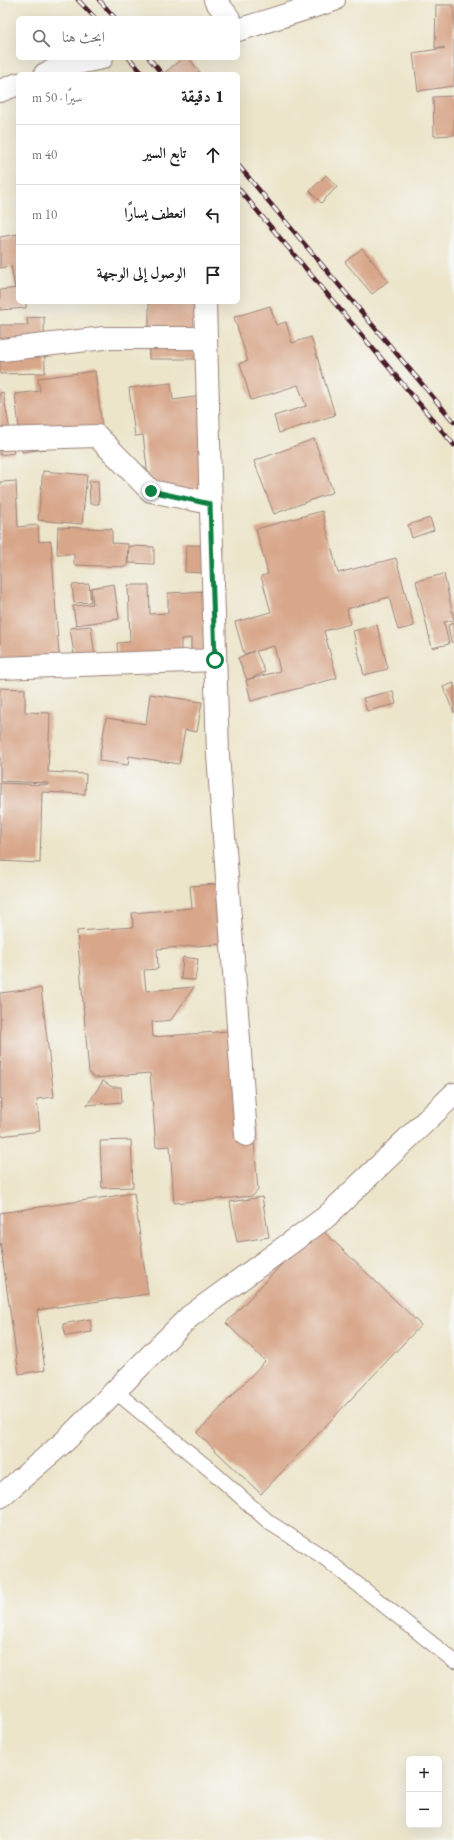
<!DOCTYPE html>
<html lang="ar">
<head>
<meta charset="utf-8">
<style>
  :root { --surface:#fff; --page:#f6f6f6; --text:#222; --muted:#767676; --line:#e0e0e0 }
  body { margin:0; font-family:"EB Garamond",Amiri,serif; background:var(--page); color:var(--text); direction:rtl }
  .controls { position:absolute; right:12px; bottom:12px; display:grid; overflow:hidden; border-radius:6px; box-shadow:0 4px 16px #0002 }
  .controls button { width:36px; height:36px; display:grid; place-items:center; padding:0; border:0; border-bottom:1px solid var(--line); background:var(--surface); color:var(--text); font:20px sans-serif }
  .stop { position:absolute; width:12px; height:12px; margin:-9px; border:3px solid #0b8043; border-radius:50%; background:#fff }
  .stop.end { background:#0b8043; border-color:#fff; box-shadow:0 1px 4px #0008 }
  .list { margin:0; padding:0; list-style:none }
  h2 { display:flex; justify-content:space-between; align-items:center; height:52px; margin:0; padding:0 16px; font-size:17px }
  h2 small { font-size:13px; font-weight:400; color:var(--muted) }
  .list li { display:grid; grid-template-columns:26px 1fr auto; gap:12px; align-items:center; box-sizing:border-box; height:60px; padding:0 16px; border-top:1px solid var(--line) }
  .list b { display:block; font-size:15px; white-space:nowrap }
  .list em { font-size:13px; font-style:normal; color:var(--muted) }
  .icon { flex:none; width:22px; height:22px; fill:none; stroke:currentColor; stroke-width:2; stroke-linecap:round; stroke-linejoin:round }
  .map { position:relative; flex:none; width:454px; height:1840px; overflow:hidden; direction:ltr }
  .search { position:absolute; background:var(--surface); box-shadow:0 4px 16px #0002; left:16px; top:16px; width:224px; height:44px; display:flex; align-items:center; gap:10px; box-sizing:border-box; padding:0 14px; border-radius:6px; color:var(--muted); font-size:15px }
  .panel { position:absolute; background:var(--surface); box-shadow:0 4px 16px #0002; left:16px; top:72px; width:224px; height:232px; border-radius:6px; direction:rtl }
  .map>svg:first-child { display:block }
  .building { fill:#d8a689 }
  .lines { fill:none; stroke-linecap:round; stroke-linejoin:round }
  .service-casing { stroke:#9b827a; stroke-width:16 }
  .minor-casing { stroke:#9b827a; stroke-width:24 }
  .secondary-casing { stroke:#9b827a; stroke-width:24 }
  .service { stroke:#fff; stroke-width:14 }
  .minor { stroke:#fff; stroke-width:22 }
  .secondary { stroke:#fff; stroke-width:22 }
  .rail-casing { stroke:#4a1f2b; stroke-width:4.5 }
  .rail { stroke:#f6f6f2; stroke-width:3; stroke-dasharray:9; stroke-linecap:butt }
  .route { stroke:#0b8043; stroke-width:5 }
</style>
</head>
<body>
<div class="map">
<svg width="454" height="1840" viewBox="0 0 454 1840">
  <rect width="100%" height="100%" fill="#f6f6f2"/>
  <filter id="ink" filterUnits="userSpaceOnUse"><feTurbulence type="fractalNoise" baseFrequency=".025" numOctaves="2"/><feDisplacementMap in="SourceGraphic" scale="8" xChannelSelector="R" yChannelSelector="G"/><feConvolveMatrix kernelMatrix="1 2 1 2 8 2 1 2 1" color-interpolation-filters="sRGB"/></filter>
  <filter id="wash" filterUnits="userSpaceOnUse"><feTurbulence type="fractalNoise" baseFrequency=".012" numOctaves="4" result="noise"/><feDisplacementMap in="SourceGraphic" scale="16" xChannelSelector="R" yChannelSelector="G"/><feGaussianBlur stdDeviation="0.9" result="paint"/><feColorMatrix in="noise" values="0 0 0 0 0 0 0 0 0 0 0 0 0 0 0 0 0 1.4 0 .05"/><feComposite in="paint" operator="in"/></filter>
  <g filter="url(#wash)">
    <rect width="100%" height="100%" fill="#ece5ca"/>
    <g id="blocks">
      <g class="building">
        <path d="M436,5h18v81l-36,5 -5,-38 32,-5h-10z"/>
        <path d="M183,58h6l12,16h-38z"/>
        <path d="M454,96v39l-20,1 -1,-39z"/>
        <path d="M326,175l11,12 -16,16 -11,-12z"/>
        <path d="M18,234v54h-3l-4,-22 -11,2v-31z"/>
        <path d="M362,248l26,33 -16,13 -27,-32z"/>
        <path d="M18,288v14h8v6l-26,2v-20z"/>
        <rect x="149" y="302" width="66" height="57"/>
        <path d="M270,306l6,19 10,-3 6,21 19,-6 24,78 -56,18 -5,-17 32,-10 -8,-21 -47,15 -11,-37 8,-2 -14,-44z"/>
        <path d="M44,317l1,56 -45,1v-49h28l-1,-7z"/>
        <path d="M95,371l7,55 -22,3 -35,11 1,9 -24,3 -7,-58 25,-3 -2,-13z"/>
        <path d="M171,383l2,17 29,-4 2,98 -53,6 -8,-65 -8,1 -6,-48z"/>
        <path d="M3,392l11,61 -14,2v-62z"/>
        <path d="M314,439l19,53 -59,22 -20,-53z"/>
        <path d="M43,471l44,4 -5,49 -44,-4z"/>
        <path d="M16,481l2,46 20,-2 1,17 12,-1 9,128 -60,3v-190z"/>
        <path d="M89,481h9l1,23h-9z"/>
        <path d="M322,511l16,62 58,-15 18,68 -16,4 -9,-33 -42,12 3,15 -26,7 13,47 -86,23 -5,-21 34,-9 -6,-25 -18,5 9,21 -18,8 -9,-22 16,-7 -10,3 -9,-32 36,-10 -10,-36 7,-2 -12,-45z"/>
        <path d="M430,518l4,12 -22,8 -4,-13z"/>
        <path d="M58,527l54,2v14l16,1 -1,23 -53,-2v-11h-17z"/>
        <path d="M186,545l38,1 -1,28 -38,-2z"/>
        <path d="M129,546l25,1v17l-26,-1z"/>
        <path d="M444,574l10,46 -10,2 5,22 -17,4 -16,-67z"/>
        <path d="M89,584l2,18 -17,1 -2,-18z"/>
        <path d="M114,584l5,35 -43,6 -3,-19 20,-2 -2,-16z"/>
        <path d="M128,585h21l1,29 18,-1v-20l42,-2 2,68 -21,1v-22l-10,1v21l-63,2 -1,-19 13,-1z"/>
        <path d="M454,623v19h-3l-3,-17z"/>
        <path d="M377,625l11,44 -24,6 -11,-44z"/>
        <path d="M91,626l5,39 -20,3 -6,-40z"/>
        <path d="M454,683v30l-11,-26z"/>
        <path d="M0,688l25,1v23l25,1 -2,59 38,2 -1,20 -43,-2 -2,71 -40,-2v-78l48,2v-2l-48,-2z"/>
        <path d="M393,691l3,13 -29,7 -4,-13z"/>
        <path d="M150,694l52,8 -5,30 -12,-2 -6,34 -50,-8 -1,9 -29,-4 7,-43 40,6z"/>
        <path d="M216,884l5,60 -64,5 1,20 -14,1 2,21 48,-4 -23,33 -19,2 1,15 75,-6 18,14 12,145 -5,6 -79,7 -4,-57 -14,1 -6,-74 -55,5 -6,-5 -12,-142 56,-4 -1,-14 60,-5 -2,-22z"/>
        <path d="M183,957l15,2 -3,21 -14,-1z"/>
        <path d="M41,988l13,109 -17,2 3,32 -39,5 -1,-143z"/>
        <path d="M103,1081l9,6h9l1,15 -35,3z"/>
        <path d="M131,1140l2,47 -31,1 -2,-47z"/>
        <path d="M134,1193l14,101 -111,16 8,60 -26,4 -19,-133v-28z"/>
        <path d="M262,1197l7,40 -32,5 -7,-40z"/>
        <path d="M318,1226l103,99 -160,169 -64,-61 68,-72 -39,-38z"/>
        <path d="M90,1319l2,13 -26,4 -3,-12z"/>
      </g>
    </g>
  </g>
  <g filter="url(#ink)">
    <use href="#blocks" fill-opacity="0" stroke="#9b827a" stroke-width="1"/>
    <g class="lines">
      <defs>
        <path id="service" d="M115,1391l99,82 56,50 52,33 132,105"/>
        <g id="minor">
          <path d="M215,0l14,18"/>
          <path d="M205,302l13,453 28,380"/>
          <path d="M2,350l102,-12h102"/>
          <path d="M0,439l97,-3 54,55 59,12"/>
          <path d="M0,668l215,-8"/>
          <path d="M0,1497l65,-56 124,-124 137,-100 128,-123"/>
        </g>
        <g id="secondary">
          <path d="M238,30l96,-30"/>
          <path d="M45,74l23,-9 34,-7"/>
          <path d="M0,91l18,-7"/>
        </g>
      </defs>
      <use href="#service" class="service-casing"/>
      <use href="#minor" class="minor-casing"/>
      <use href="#secondary" class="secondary-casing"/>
      <use href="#service" class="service"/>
      <use href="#minor" class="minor"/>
      <use href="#secondary" class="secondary"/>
      <defs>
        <g id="rail">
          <path d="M78,0l17,18"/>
          <path d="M99,0l16,18"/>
          <path d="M129,58l14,16"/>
          <path d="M149,58l13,16"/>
          <path d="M238,165l216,257"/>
          <path d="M238,188l216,257"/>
        </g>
      </defs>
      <use href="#rail" class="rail-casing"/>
      <use href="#rail" class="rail"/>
    </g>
  </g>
  <g class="lines" filter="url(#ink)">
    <path class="route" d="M151,491l59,13 5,156"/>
  </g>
</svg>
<div class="controls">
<button>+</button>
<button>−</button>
</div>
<div class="stop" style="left:215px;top:660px"></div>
<div class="stop end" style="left:151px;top:491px"></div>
<div class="search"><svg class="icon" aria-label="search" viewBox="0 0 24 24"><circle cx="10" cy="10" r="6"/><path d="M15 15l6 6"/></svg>ابحث هنا</div>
<section class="panel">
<h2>1 دقيقة<small>سيرًا · 50 m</small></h2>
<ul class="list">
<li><svg class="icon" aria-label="ahead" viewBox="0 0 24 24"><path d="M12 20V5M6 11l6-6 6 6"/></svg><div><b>تابع السير</b></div><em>40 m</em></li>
<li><svg class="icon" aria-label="left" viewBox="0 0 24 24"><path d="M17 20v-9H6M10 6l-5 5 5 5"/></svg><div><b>انعطف يسارًا</b></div><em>10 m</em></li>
<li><svg class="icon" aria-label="arrive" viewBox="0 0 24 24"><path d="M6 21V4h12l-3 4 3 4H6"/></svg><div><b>الوصول إلى الوجهة</b></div></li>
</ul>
</section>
</div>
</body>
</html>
